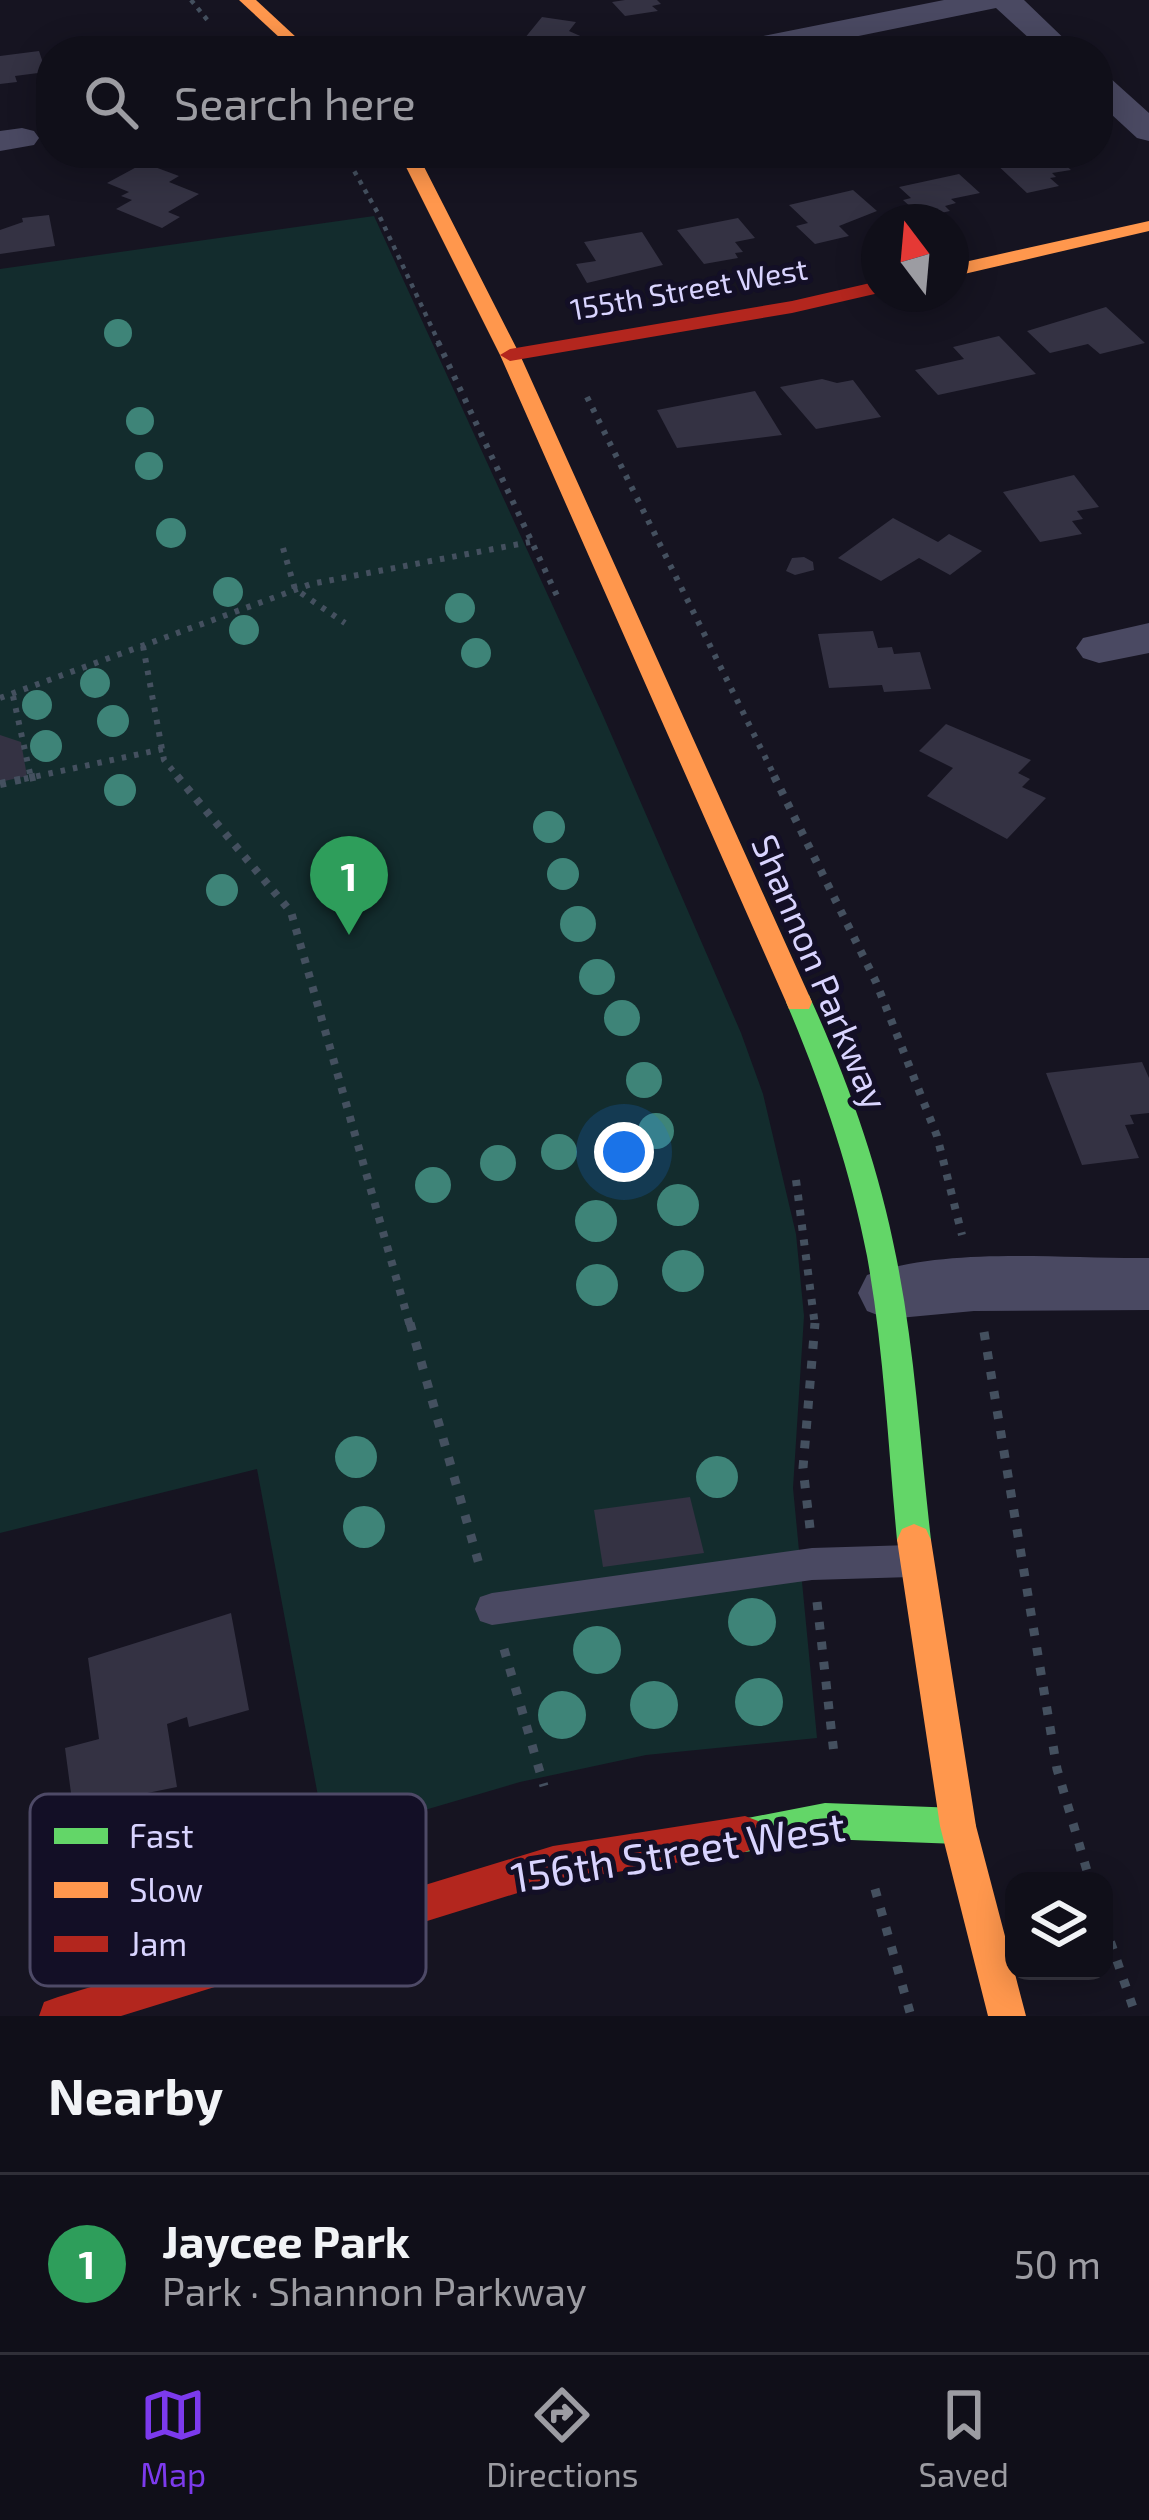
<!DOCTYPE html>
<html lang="en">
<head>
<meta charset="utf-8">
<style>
  :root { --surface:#100f19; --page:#1e1d26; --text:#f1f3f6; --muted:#9c9ca2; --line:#302f38; --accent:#7c3aed }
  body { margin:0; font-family:"Exo 2",sans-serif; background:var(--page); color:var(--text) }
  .controls { position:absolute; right:36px; bottom:36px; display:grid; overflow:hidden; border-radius:24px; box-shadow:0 6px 30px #0003 }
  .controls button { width:108px; height:108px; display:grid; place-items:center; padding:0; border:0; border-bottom:3px solid var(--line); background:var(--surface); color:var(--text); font:60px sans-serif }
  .compass { position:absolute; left:861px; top:204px; width:108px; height:108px; border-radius:50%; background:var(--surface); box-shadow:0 6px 30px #0003; rotate:344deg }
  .you { position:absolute; left:624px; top:1152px; width:42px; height:42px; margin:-30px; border:9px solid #fff; border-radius:50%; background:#1a73e8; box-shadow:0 0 0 18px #1a73e833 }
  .badge { display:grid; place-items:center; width:78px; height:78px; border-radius:50%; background:var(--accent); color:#fff; font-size:39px; font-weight:700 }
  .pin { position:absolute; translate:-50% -99px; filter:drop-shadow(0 3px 6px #0008) }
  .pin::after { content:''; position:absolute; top:63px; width:42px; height:36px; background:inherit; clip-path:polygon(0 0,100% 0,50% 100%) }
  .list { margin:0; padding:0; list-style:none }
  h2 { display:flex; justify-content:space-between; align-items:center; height:156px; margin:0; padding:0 48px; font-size:51px }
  h2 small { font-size:39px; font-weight:400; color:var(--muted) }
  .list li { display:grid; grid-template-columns:78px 1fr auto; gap:36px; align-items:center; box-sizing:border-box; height:180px; padding:0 48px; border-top:3px solid var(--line) }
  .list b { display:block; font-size:45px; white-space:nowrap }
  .list p { margin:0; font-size:39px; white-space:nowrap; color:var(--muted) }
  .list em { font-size:39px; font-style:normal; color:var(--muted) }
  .icon { flex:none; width:66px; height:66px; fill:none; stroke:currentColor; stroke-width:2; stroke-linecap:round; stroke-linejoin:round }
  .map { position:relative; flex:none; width:1149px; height:2016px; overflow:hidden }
  .search { position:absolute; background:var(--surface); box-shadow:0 6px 30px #0003; left:36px; right:36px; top:36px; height:132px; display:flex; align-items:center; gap:30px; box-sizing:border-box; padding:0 42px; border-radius:48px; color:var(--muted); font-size:45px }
  .sheet { height:336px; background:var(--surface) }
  nav { display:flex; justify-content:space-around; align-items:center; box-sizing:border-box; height:168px; border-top:3px solid var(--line); background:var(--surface); font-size:33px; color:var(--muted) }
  nav a { display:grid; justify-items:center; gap:6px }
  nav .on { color:var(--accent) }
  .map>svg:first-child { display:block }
  .green { fill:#132c2d }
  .building { fill:#343243 }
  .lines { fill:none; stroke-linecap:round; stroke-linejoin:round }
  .path-far3 { stroke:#44505f; stroke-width:4.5; stroke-dasharray:4.5 6; stroke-linecap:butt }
  .path-far2 { stroke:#44505f; stroke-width:6; stroke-dasharray:4.5 8; stroke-linecap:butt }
  .path-far1 { stroke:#44505f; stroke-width:8; stroke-dasharray:6 9; stroke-linecap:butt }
  .path { stroke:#44505f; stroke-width:9; stroke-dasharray:8 12; stroke-linecap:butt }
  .lane { fill:#4a4962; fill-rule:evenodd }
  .street { fill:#4a4962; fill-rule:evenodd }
  .fast { fill:#63d668; fill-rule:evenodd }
  .slow { fill:#ff974d; fill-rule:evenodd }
  .jam { fill:#b3261e; fill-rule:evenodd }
  .tree { fill:#3e8478 }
  .labels { text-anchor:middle; stroke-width:10; stroke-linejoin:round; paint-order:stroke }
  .far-street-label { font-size:30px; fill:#d9d4ff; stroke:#130f26 }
  .street-label { font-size:36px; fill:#d9d4ff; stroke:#130f26 }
  .near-street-label { font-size:42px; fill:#d9d4ff; stroke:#130f26 }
  .key { fill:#130f26; stroke:#4e4a67; stroke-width:3 }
  .key-label { font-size:33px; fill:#d9d4ff }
</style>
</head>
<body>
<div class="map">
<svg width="1149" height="2016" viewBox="0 0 1149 2016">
  <rect width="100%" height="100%" fill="#161421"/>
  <path class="green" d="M374,216l227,495 140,322 22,61 33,140 8,82 -11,172 24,250 -171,17 -126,27 -194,57 -69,-370 -257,64v-1264z"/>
  <g class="building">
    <path d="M625,0h32l4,4 -9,2 6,5 -33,5 -13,-14z"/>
    <path d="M542,17l34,5 -7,9 18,8 -9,12 -58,-7z"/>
    <path d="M39,51l7,21 -31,4 2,6 -17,2v-28z"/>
    <path d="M1036,153h16l19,17 -19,3 4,4 -6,1 9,8 -32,7 -34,-32z"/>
    <path d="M144,163l35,13 -10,6 30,12 -31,18 12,5 -18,11 -46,-19 16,-9 -11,-4 8,-4 -22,-9z"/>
    <path d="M959,174l21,19 -29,6 5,4 -11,3 5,5 -28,6 -19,-17 8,-2 -12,-11z"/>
    <path d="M853,190l24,21 -38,15 10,10 -34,8 -19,-18 12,-3 -19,-18z"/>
    <path d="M49,215l6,31 -55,8v-24l23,-8 -1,-4z"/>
    <path d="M738,218l17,20 -20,4 8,10 -8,1 3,5 -34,6 -27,-34z"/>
    <path d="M642,232l21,33 -76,18 -11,-19 20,-3 -12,-19z"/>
    <path d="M1106,307l39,36 -45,11 -12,-10 -38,9 -23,-22z"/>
    <path d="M999,336l37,38 -98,21 -23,-25 49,-11 -11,-12z"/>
    <path d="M822,379l15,4 16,-3 28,37 -65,12 -36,-42z"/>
    <path d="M755,391l27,44 -105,13 -20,-38z"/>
    <path d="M1074,475l25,32 -22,4 6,8 -11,2 10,13 -42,8 -37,-50z"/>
    <path d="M893,518l45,24 11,-8 33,17 -32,24 -31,-17 -38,23 -43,-23z"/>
    <path d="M804,557l9,5 1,8 -19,5 -9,-4 6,-13z"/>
    <path d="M873,631l5,17 14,-1 2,7 26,-2 11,37 -47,3 -2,-7 -53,3 -11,-54z"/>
    <path d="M946,724l85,36 -13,13 12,6 -8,8 24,11 -39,41 -80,-43 26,-28 -34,-17z"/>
    <path d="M0,735l21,7 6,34 -27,6z"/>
    <path d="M1142,1062l7,16v35l-19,2 4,9 -9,1 14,33 -57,7 -36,-92z"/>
    <path d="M690,1497l14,56 -101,14 -9,-57z"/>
    <path d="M231,1613l18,97 -60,17 -2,-10 -20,7 10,63 -104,21 -8,-60 34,-9 -11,-81z"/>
  </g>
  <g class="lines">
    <g class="path-far3">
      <path d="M191,0l18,22"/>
      <path d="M344,153l35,62 61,130"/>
    </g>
    <g class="path-far2">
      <path d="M438,342l121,258"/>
      <path d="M587,397l189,382"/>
      <path d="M283,548l12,41 50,34"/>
      <path d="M143,646l21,114 16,19"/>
      <path d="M13,696l18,82"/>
      <path d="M0,698l311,-114 219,-42"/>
      <path d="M24,779l139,-30"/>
    </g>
    <g class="path-far1">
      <path d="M177,776l114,136 119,414"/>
      <path d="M774,776l102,206 61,154 25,99"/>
      <path d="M0,784l38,-8"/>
      <path d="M796,1180l19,146"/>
    </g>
    <g class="path">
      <path d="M410,1323l71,248"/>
      <path d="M984,1332l73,437 33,112"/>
      <path d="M810,1528l-7,-60 12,-145"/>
      <path d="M817,1602l17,152"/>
      <path d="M504,1649l40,137"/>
      <path d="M875,1889l36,127"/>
      <path d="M1104,1923l32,93"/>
    </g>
    <path class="lane" d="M911,1545l12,5 5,11 -5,11 -12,5 -99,3 -320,45 -12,-4 -5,-12 5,-12 12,-4 320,-45z"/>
    <g class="street">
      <path d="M944,0h80l53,51h-34l-47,-43 -211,43h-63l16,-10z"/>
      <path d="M1098,74l11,3 40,36v28l-12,-3 -39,-36z"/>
      <path d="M22,128l12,3 5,7 -5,7 -34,6v-20z"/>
      <path d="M1149,623v30l-50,10 -16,-5 -7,-10 7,-10z"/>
      <path d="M1149,1258v52l-175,1 -86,8 -21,-8 -9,-18 9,-18c80,-29 196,-16 282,-17z"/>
    </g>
    <g class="fast">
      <path d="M799,992l10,3 3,7c37,82 67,166 84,254 19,93 24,189 35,284l-5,11 -12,5 -12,-5 -5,-11c-9,-95 -13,-190 -30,-284 -17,-88 -46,-172 -81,-254l3,-7z"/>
      <path d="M825,1803l133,5 13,5 5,13 -5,13 -13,5 -133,-5 -80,13 -13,-5 -5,-13 5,-13z"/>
    </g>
    <g class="slow">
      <path d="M239,0h17l55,51h-17z"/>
      <path d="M399,153h18l103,202 292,647 -3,7h-20l-3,-7 -286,-647z"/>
      <path d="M1149,221v10l-198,46v-12z"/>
      <path d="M914,1524l12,5 5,11 45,286 50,190h-38l-48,-190 -43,-286 5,-11z"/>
    </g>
    <g class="jam">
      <path d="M879,281v12l-87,20 -282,48 -10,-6 10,-6 282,-48z"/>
      <path d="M745,1816l13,5 5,13 -5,13 -13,5 -192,30 -432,134h-82l5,-14 14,-5 495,-151z"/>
    </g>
  </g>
  <g class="tree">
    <circle cx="118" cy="333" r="14"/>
    <circle cx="140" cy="421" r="14"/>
    <circle cx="149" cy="466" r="14"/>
    <circle cx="171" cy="533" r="15"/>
    <circle cx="228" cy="592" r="15"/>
    <circle cx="460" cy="608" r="15"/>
    <circle cx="244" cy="630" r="15"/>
    <circle cx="476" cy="653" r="15"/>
    <circle cx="95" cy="683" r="15"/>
    <circle cx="37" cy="705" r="15"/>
    <circle cx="113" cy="721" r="16"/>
    <circle cx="46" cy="746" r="16"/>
    <circle cx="120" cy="790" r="16"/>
    <circle cx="549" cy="827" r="16"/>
    <circle cx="563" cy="874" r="16"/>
    <circle cx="222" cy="890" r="16"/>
    <circle cx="578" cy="924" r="18"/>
    <circle cx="597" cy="977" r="18"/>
    <circle cx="622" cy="1018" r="18"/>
    <circle cx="644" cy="1080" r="18"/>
    <circle cx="656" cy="1131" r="18"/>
    <circle cx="559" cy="1152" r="18"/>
    <circle cx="498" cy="1163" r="18"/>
    <circle cx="433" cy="1185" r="18"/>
    <circle cx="678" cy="1205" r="21"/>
    <circle cx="596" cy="1221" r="21"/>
    <circle cx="683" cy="1271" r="21"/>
    <circle cx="597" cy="1285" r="21"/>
    <circle cx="356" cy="1457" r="21"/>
    <circle cx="717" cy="1477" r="21"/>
    <circle cx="364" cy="1527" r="21"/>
    <circle cx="752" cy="1622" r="24"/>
    <circle cx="597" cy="1650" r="24"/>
    <circle cx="759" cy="1702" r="24"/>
    <circle cx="654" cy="1705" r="24"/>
    <circle cx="562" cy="1715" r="24"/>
  </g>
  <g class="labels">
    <g class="far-street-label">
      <text transform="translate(689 290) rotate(-10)" y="10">155th Street West</text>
    </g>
    <g class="street-label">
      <text transform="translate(820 972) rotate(67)" y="13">Shannon Parkway</text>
    </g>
    <g class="near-street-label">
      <text transform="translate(678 1852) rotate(-9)" y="15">156th Street West</text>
    </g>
  </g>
  <rect x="30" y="1794" width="396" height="192" rx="18" class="key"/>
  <rect x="54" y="1828" width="54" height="16" fill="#63d668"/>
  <rect x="54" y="1882" width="54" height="16" fill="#ff974d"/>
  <rect x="54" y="1936" width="54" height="16" fill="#b3261e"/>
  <g class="key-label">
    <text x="129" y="1848">Fast</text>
    <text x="129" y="1902">Slow</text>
    <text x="129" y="1956">Jam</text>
  </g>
</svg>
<div class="controls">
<button><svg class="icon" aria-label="layers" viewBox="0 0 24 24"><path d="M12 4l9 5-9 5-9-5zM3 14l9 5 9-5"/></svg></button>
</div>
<svg class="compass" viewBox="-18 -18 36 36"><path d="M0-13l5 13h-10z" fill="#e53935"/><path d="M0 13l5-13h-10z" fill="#9c9ca2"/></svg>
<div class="you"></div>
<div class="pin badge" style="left:349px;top:935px;background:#2e9e5b">1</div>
<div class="search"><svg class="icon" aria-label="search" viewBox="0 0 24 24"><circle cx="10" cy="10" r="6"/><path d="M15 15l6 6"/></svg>Search here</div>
</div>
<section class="sheet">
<h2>Nearby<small></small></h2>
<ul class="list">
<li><span class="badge" style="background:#2e9e5b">1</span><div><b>Jaycee Park</b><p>Park · Shannon Parkway</p></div><em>50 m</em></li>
</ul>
</section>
<nav>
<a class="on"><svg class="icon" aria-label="map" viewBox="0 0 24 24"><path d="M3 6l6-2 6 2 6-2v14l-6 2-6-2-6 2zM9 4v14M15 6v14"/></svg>Map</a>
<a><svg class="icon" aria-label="directions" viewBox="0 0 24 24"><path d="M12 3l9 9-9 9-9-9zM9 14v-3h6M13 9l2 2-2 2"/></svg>Directions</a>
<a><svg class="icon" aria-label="saved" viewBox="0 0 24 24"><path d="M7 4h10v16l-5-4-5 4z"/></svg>Saved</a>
</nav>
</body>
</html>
